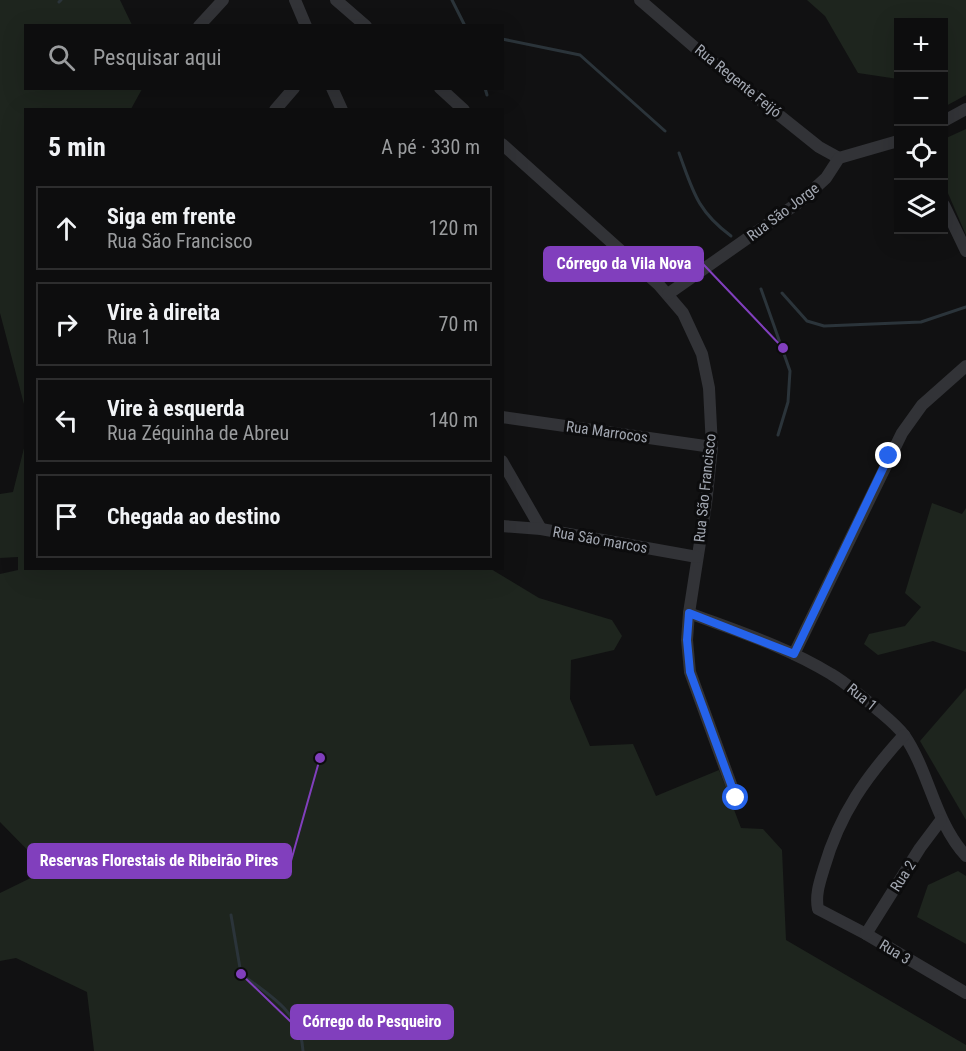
<!DOCTYPE html>
<html lang="pt">
<head>
<meta charset="utf-8">
<style>
  :root { --surface:#0d0d0e; --page:#1b1b1c; --text:#f1f3f6; --muted:#9a9c9e; --line:#2d2d2e }
  body { margin:0; font-family:"Roboto Condensed",sans-serif; background:var(--page); color:var(--text) }
  .controls { position:absolute; right:18px; top:18px; display:grid; overflow:hidden; border-radius:0px; box-shadow:0 6px 24px #0002 }
  .controls button { width:54px; height:54px; display:grid; place-items:center; padding:0; border:0; border-bottom:2px solid var(--line); background:var(--surface); color:var(--text); font:30px sans-serif }
  .stop { position:absolute; width:18px; height:18px; margin:-14px; border:4px solid #2563eb; border-radius:50%; background:#fff }
  .stop.end { background:#2563eb; border-color:#fff; box-shadow:0 2px 6px #0008 }
  .list { margin:0; padding:0; list-style:none }
  h2 { display:flex; justify-content:space-between; align-items:center; height:78px; margin:0; padding:0 24px; font-size:26px }
  h2 small { font-size:20px; font-weight:400; color:var(--muted) }
  .list li { display:grid; grid-template-columns:39px 1fr auto; gap:18px; align-items:center; box-sizing:border-box; height:84px; margin:0 12px 12px; padding:0 12px; border:2px solid var(--line); border-radius:0px }
  .list b { display:block; font-size:22px; white-space:nowrap }
  .list p { margin:0; font-size:20px; white-space:nowrap; color:var(--muted) }
  .list em { font-size:20px; font-style:normal; color:var(--muted) }
  .icon { flex:none; width:33px; height:33px; fill:none; stroke:currentColor; stroke-width:2; stroke-linecap:round; stroke-linejoin:round }
  .map { position:relative; flex:none; width:966px; height:1051px; overflow:hidden }
  .search { position:absolute; background:var(--surface); box-shadow:0 6px 24px #0002; left:24px; top:24px; width:480px; height:66px; display:flex; align-items:center; gap:15px; box-sizing:border-box; padding:0 21px; border-radius:0px; color:var(--muted); font-size:22px }
  .panel { position:absolute; background:var(--surface); box-shadow:0 6px 24px #0002; left:24px; top:108px; width:480px; height:462px; border-radius:0px }
  .map>svg:first-child { display:block }
  .green { fill:#1e251e }
  .lines { fill:none; stroke-linecap:round; stroke-linejoin:round }
  .stream { stroke:#2b343a; stroke-width:3 }
  .minor { stroke:#323337; stroke-width:12 }
  .route { stroke:#2563eb; stroke-width:8 }
  .labels { text-anchor:middle; stroke-width:6; stroke-linejoin:round; paint-order:stroke }
  .street-label { font-size:15px; fill:#a3a8b2; stroke:#0c0c0d }
  .leader { fill:none; stroke:#813fbd; stroke-width:2 }
  .callout-dot { fill:#813fbd; stroke:#0c0c0d; stroke-width:2 }
  .callout { fill:#813fbd; stroke:#813fbd; stroke-width:2 }
  .callout-label { font-size:16px; text-anchor:middle; font-weight:bold; fill:#fff }
</style>
</head>
<body>
<div class="map">
<svg width="966" height="1051" viewBox="0 0 966 1051">
  <rect width="100%" height="100%" fill="#111112"/>
  <g class="green">
    <path d="M0,0h120l12,25 -106,1v62l116,1 -11,20 -105,1 -1,298 -25,-95z"/>
    <path d="M807,0h159v95l-22,12v-85h-46v57l-40,-6 -33,-57z"/>
    <path d="M966,129v106l-22,-51v-45z"/>
    <path d="M25,444l1,124 465,1 48,29 73,22 10,16 -8,14 -43,10 -1,39 20,47 43,-2 23,52 63,-26 22,58 22,1 19,21 4,90 180,105v6h-872l-7,-59 -71,-34 -16,3v-68l47,-23 -47,-48v-248l18,-4v-13l-18,1v-64l13,-2z"/>
    <path d="M932,503l30,11 4,-6v144l-33,-11 -55,14 -14,-11 5,-10 36,-8 16,-19 -16,-14z"/>
    <path d="M966,688v132l-46,-79z"/>
    <path d="M958,871l8,5v68l-49,-27 11,-32z"/>
  </g>
  <g class="lines">
    <g class="stream">
      <path d="M452,0l13,26"/>
      <path d="M59,2l2,-2"/>
      <path d="M502,39l78,16 85,76"/>
      <path d="M485,88l2,7"/>
      <path d="M679,153c14,38 18,58 52,83"/>
      <path d="M761,289l29,82 -2,31 -10,33"/>
      <path d="M782,293l25,28 17,5 97,-4 45,-15"/>
      <path d="M231,915l10,59c28,21 60,38 62,77"/>
    </g>
    <g class="minor">
      <path d="M295,0l11,26"/>
      <path d="M336,0l30,26"/>
      <path d="M640,0l59,51 120,96 20,11"/>
      <path d="M199,26l24,-26"/>
      <path d="M332,88l10,22"/>
      <path d="M440,88l24,22"/>
      <path d="M275,110l19,-22"/>
      <path d="M944,121l22,-12"/>
      <path d="M502,144l157,141 24,28 19,41 7,34 3,59 -6,57 -17,109 -2,27 3,32 46,126"/>
      <path d="M944,205l22,46"/>
      <path d="M668,294l134,-94 24,-22 13,-20 59,-17"/>
      <path d="M502,417l210,30"/>
      <path d="M502,461l39,68"/>
      <path d="M502,526l39,3 156,28"/>
      <path d="M689,613c48,18 98,34 142,61 14,8 27,20 40,30 11,10 24,19 33,31 26,38 30,86 62,121"/>
      <path d="M794,654l108,-221 20,-28 44,-39"/>
      <path d="M904,735c-38,42 -64,78 -80,133 -4,13 -9,27 -6,41l48,25 100,59"/>
      <path d="M866,934l54,-86 21,-28"/>
    </g>
  </g>
  <g class="lines">
    <path class="route" d="M736,798l-46,-126 -3,-32 2,-27 105,41 95,-198"/>
  </g>
  <g class="labels">
    <g class="street-label">
      <text transform="translate(738 81) rotate(39)" y="5">Rua Regente Feijó</text>
      <text transform="translate(783 212) rotate(-37)" y="5">Rua São Jorge</text>
      <text transform="translate(607 432) rotate(8)" y="5">Rua Marrocos</text>
      <text transform="translate(705 488) rotate(-84)" y="5">Rua São Francisco</text>
      <text transform="translate(600 540) rotate(10)" y="5">Rua São marcos</text>
      <text transform="translate(862 697) rotate(39)" y="5">Rua 1</text>
      <text transform="translate(903 876) rotate(-57)" y="5">Rua 2</text>
      <text transform="translate(895 952) rotate(31)" y="5">Rua 3</text>
    </g>
  </g>
  <path class="leader" d="M783 348L703 264M320 758L291 861M241 974L291 1022"/>
  <g class="callout-dot">
    <circle cx="783" cy="348" r="6"/>
    <circle cx="320" cy="758" r="6"/>
    <circle cx="241" cy="974" r="6"/>
  </g>
  <g class="callout">
    <rect x="544" y="247" width="159" height="34" rx="6"/>
    <rect x="28" y="844" width="263" height="34" rx="6"/>
    <rect x="291" y="1005" width="162" height="34" rx="6"/>
  </g>
  <g class="callout-label">
    <text x="624" y="269">Córrego da Vila Nova</text>
    <text x="159" y="866">Reservas Florestais de Ribeirão Pires</text>
    <text x="372" y="1027">Córrego do Pesqueiro</text>
  </g>
</svg>
<div class="controls">
<button>+</button>
<button>−</button>
<button><svg class="icon" aria-label="locate" viewBox="0 0 24 24"><circle cx="12" cy="12" r="6"/><path d="M12 2v4M12 18v4M2 12h4M18 12h4"/></svg></button>
<button><svg class="icon" aria-label="layers" viewBox="0 0 24 24"><path d="M12 4l9 5-9 5-9-5zM3 14l9 5 9-5"/></svg></button>
</div>
<div class="stop" style="left:736px;top:798px"></div>
<div class="stop end" style="left:889px;top:456px"></div>
<div class="search"><svg class="icon" aria-label="search" viewBox="0 0 24 24"><circle cx="10" cy="10" r="6"/><path d="M15 15l6 6"/></svg>Pesquisar aqui</div>
<section class="panel">
<h2>5 min<small>A pé · 330 m</small></h2>
<ul class="list">
<li><svg class="icon" aria-label="ahead" viewBox="0 0 24 24"><path d="M12 20V5M6 11l6-6 6 6"/></svg><div><b>Siga em frente</b><p>Rua São Francisco</p></div><em>120 m</em></li>
<li><svg class="icon" aria-label="right" viewBox="0 0 24 24"><path d="M7 20v-9h11M14 6l5 5-5 5"/></svg><div><b>Vire à direita</b><p>Rua 1</p></div><em>70 m</em></li>
<li><svg class="icon" aria-label="left" viewBox="0 0 24 24"><path d="M17 20v-9H6M10 6l-5 5 5 5"/></svg><div><b>Vire à esquerda</b><p>Rua Zéquinha de Abreu</p></div><em>140 m</em></li>
<li><svg class="icon" aria-label="arrive" viewBox="0 0 24 24"><path d="M6 21V4h12l-3 4 3 4H6"/></svg><div><b>Chegada ao destino</b></div></li>
</ul>
</section>
</div>
</body>
</html>
